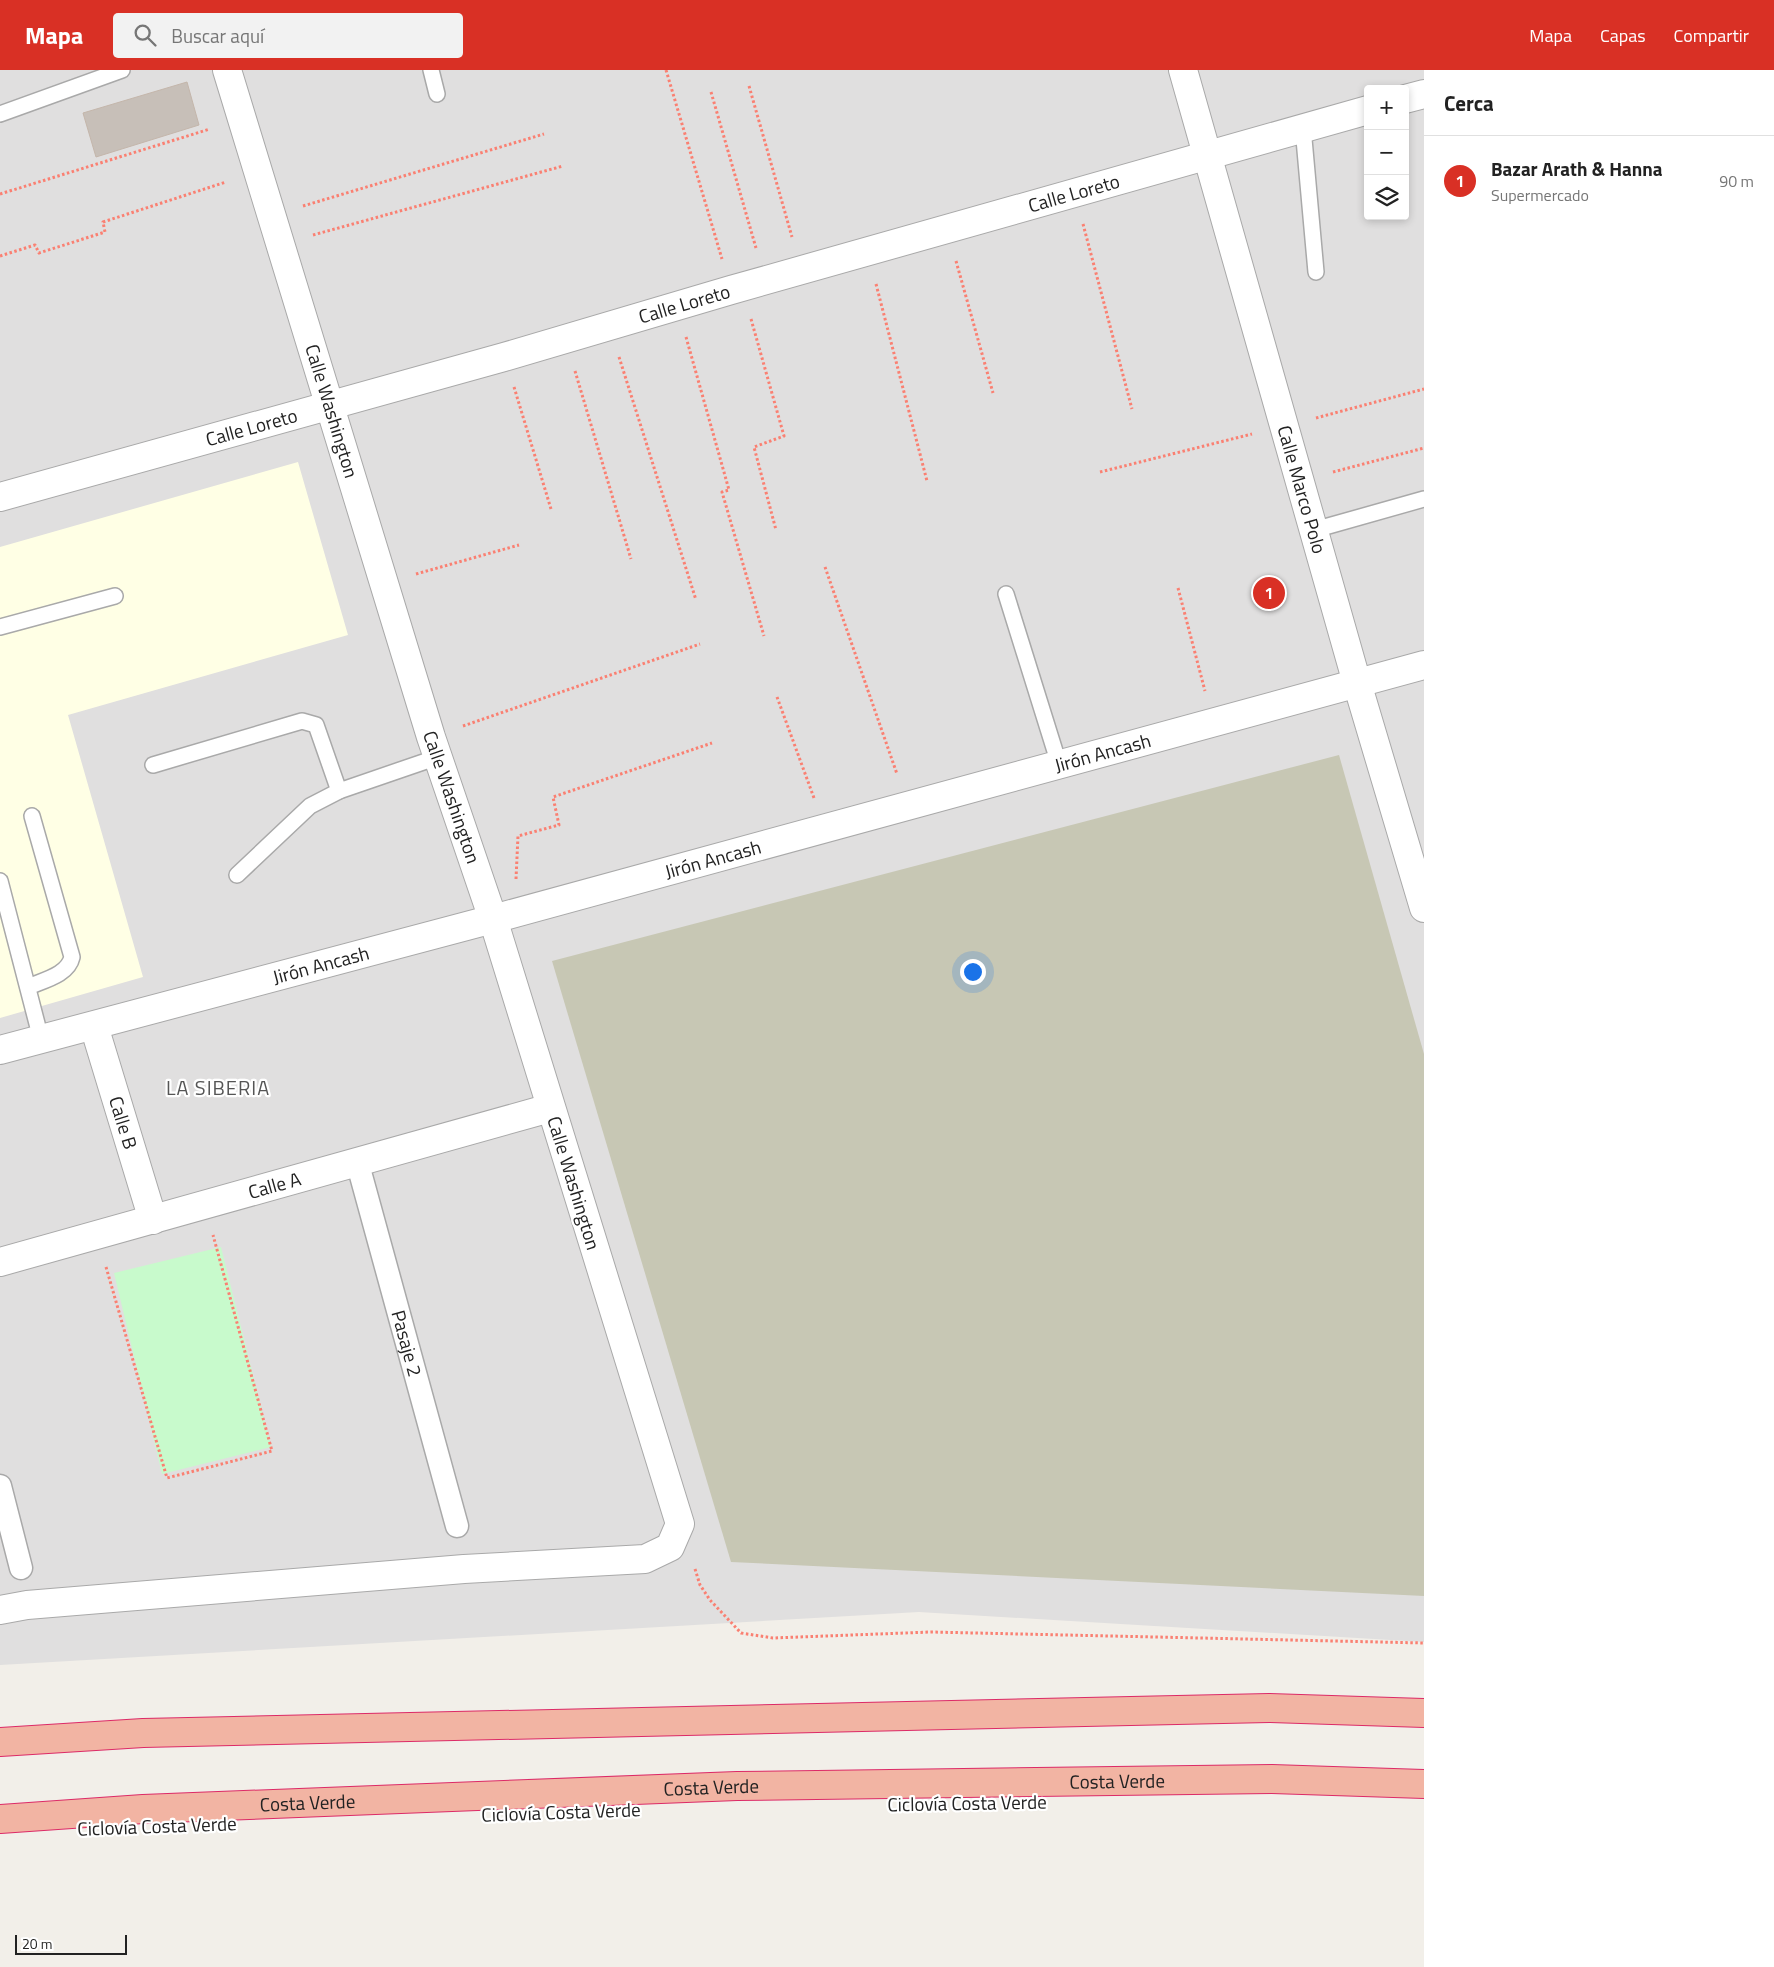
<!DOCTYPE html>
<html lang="es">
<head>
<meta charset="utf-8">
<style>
  :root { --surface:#fff; --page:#f2f2f2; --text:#222; --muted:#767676; --line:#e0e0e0; --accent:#d93025 }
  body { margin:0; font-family:"Titillium Web",sans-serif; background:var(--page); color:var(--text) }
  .controls { position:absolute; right:15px; top:15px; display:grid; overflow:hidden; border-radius:5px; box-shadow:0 2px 8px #0003 }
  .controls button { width:45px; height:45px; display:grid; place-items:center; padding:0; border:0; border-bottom:1px solid var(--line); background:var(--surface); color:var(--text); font:25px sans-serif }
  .scale { position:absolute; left:15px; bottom:12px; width:112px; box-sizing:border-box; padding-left:5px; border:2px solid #222; border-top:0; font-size:14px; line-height:18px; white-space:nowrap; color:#222; -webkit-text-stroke:4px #fff; paint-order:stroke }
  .you { position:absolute; left:972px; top:901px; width:18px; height:18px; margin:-12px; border:4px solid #fff; border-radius:50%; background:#1a73e8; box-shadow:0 0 0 8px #1a73e833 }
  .badge { display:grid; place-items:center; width:32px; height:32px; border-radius:50%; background:var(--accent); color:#fff; font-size:16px; font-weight:700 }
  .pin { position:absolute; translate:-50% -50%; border:2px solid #fff; box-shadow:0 1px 5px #0006 }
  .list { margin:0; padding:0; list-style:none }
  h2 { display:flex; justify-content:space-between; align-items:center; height:65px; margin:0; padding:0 20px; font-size:21px }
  h2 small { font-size:16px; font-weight:400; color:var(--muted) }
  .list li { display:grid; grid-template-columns:32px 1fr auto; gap:15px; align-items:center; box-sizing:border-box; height:90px; padding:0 20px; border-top:1px solid var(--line) }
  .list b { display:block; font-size:19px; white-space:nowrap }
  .list p { margin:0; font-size:16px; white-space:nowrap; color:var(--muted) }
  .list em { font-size:16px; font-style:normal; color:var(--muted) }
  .icon { flex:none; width:28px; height:28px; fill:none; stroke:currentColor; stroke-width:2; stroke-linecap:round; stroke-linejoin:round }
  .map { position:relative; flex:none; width:1424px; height:1897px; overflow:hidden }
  header { display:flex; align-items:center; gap:30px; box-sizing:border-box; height:70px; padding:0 25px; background:var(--accent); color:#fff }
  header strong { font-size:24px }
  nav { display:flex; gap:28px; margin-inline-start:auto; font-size:18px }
  .search { width:350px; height:45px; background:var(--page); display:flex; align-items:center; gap:12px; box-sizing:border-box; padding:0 18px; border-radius:5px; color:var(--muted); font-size:19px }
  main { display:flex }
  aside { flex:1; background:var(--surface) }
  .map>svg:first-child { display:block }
  .residential { fill:#e0dfdf; fill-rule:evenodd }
  .education { fill:#ffffe5 }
  .construction { fill:#c7c7b4 }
  .park { fill:#c8facc }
  .building { fill:#c7bfb8; stroke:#c4b6ab }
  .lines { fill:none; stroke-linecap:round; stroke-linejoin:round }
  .service-casing { stroke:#a9a9a9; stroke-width:18 }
  .pedestrian-casing { stroke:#a9a9a9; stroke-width:25 }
  .minor-casing { stroke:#a9a9a9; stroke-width:30 }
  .trunk-casing { stroke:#dc2a67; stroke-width:30 }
  .path { stroke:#fa8072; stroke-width:3; stroke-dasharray:2.5 2.5; stroke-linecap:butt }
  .service { stroke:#fff; stroke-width:15 }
  .pedestrian { stroke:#fff; stroke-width:22 }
  .minor { stroke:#fff; stroke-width:28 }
  .trunk { stroke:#f2b4a3; stroke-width:28 }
  .labels { text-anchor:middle; stroke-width:4.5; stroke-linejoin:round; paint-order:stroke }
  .street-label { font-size:19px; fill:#222; stroke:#fff }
  .neighbourhood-label { font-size:20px; letter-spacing:1px; fill:#555; stroke:#fff }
</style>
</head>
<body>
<header>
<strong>Mapa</strong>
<div class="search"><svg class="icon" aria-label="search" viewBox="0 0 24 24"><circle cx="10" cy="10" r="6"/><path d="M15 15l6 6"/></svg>Buscar aquí</div>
<nav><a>Mapa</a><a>Capas</a><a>Compartir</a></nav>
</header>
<main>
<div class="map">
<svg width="1424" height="1897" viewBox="0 0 1424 1897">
  <rect width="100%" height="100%" fill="#f2efe9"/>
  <path class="residential" d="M0,0h1424v1572l-505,-30 -919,53zM1368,19h37v127h-37z"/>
  <path class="education" d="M298,392l50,173 -280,80 75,262 -143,41v-471z"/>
  <path class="construction" d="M1339,685l85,299v542l-693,-34 -179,-601z"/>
  <path class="park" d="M221,1177l50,200 -109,27 -48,-201z"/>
  <path class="building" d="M187,12l12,43 -103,32 -13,-44z"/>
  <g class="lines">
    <defs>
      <g id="service">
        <path d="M431,0l6,24"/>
        <path d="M0,44l122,-44"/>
        <path d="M1303,58l13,144"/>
        <path d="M1314,460l110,-31"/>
        <path d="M1006,524l53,170"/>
        <path d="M0,557l115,-31"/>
        <path d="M153,695l149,-44 14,4 23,66"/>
        <path d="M237,805l73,-69 29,-15 99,-34"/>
        <path d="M0,811l41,158"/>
        <path d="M28,917c16,-7 40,-12 44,-30l-40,-141"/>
      </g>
      <g id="pedestrian">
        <path id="s1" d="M357,1091l100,365"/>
        <path d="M0,1416l21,82"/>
      </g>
      <g id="minor">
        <path id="s2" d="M1183,0l174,613 67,225"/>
        <path d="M1405,29l19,-5"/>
        <path id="s3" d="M0,427l504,-140 227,-67 637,-180"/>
        <path id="s4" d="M94,956l59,194"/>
        <path id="s5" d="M0,980l493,-131 931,-254"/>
        <path id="s6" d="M0,1192l550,-154"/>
        <path d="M0,1540l27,-5 437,-36 181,-10 25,-12 10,-23 -187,-605 -62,-182 -204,-667"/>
      </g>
      <g id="trunk">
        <path d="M0,1672l143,-9 1126,-25 155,5"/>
        <path id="s7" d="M0,1749l143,-10 594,-23 535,-7 152,5"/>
      </g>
    </defs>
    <use href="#service" class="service-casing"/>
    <use href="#pedestrian" class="pedestrian-casing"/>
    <use href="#minor" class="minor-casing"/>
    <use href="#trunk" class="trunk-casing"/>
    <g class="path">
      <path d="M666,0l56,189"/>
      <path d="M749,16l43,151"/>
      <path d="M711,22l45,156"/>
      <path d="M0,124l210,-65"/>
      <path d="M303,136l241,-72"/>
      <path d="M1083,154l49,185"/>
      <path d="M313,165l250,-69"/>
      <path d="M0,186l35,-11 4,8 66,-21 -2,-10 123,-40"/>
      <path d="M956,191l37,132"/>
      <path d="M876,214l51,197"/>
      <path d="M751,249l33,117 -30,11 22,83"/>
      <path d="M686,267l43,153 -7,2 42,144"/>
      <path d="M619,287l77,243"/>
      <path d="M575,301l56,188"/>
      <path d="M514,317l37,122"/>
      <path d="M1316,348l108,-29"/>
      <path d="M1100,402l152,-38"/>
      <path d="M1333,402l91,-24"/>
      <path d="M825,497l72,207"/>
      <path d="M416,504l103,-29"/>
      <path d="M1178,518l27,103"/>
      <path d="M777,627l37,101"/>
      <path d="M463,656l237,-82"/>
      <path d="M516,809l2,-43 41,-11 -6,-28 159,-54"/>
      <path d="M106,1197l61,211 105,-27 -59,-216"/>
      <path d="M695,1499l5,16 10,15 31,33 32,5 158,-6 493,11"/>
    </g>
    <use href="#service" class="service"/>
    <use href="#pedestrian" class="pedestrian"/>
    <use href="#minor" class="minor"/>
    <use href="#trunk" class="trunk"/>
  </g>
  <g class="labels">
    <g class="street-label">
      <text dy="7" stroke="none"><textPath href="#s3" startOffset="1116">Calle Loreto</textPath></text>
      <text dy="7" stroke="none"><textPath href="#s3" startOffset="711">Calle Loreto</textPath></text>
      <text transform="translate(332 341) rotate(73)" y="7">Calle Washington</text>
      <text dy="7" stroke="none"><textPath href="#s3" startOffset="261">Calle Loreto</textPath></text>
      <text dy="7" stroke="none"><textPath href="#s2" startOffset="436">Calle Marco Polo</textPath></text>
      <text dy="7" stroke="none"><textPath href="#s5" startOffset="1142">Jirón Ancash</textPath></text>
      <text transform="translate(452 727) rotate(71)" y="7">Calle Washington</text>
      <text dy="7" stroke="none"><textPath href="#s5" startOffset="738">Jirón Ancash</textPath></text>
      <text dy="7" stroke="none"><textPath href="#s5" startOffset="332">Jirón Ancash</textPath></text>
      <text dy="7" stroke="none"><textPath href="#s4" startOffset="101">Calle B</textPath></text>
      <text transform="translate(574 1113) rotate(73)" y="7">Calle Washington</text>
      <text dy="7" stroke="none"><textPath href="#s6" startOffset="285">Calle A</textPath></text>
      <text dy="7" stroke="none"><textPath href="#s1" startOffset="189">Pasaje 2</textPath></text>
      <text dy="7" stroke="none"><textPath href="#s7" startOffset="1118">Costa Verde</textPath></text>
      <text dy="7" stroke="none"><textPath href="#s7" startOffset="712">Costa Verde</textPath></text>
      <text dy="7" stroke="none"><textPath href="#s7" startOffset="308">Costa Verde</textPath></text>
      <text transform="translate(967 1733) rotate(-1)" y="7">Ciclovía Costa Verde</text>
      <text transform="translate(561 1742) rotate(-2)" y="7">Ciclovía Costa Verde</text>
      <text transform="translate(157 1756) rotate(-2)" y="7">Ciclovía Costa Verde</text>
    </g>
    <g class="neighbourhood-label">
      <text x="218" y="1025">LA SIBERIA</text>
    </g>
  </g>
</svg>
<div class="controls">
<button>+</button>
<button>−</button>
<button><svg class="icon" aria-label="layers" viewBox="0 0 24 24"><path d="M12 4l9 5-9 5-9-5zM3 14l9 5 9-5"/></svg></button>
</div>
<div class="scale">20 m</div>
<div class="you"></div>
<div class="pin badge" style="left:1269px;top:523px">1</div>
</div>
<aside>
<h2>Cerca<small></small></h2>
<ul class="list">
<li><span class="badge">1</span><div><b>Bazar Arath &amp; Hanna</b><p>Supermercado</p></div><em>90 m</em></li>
</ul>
</aside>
</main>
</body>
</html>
